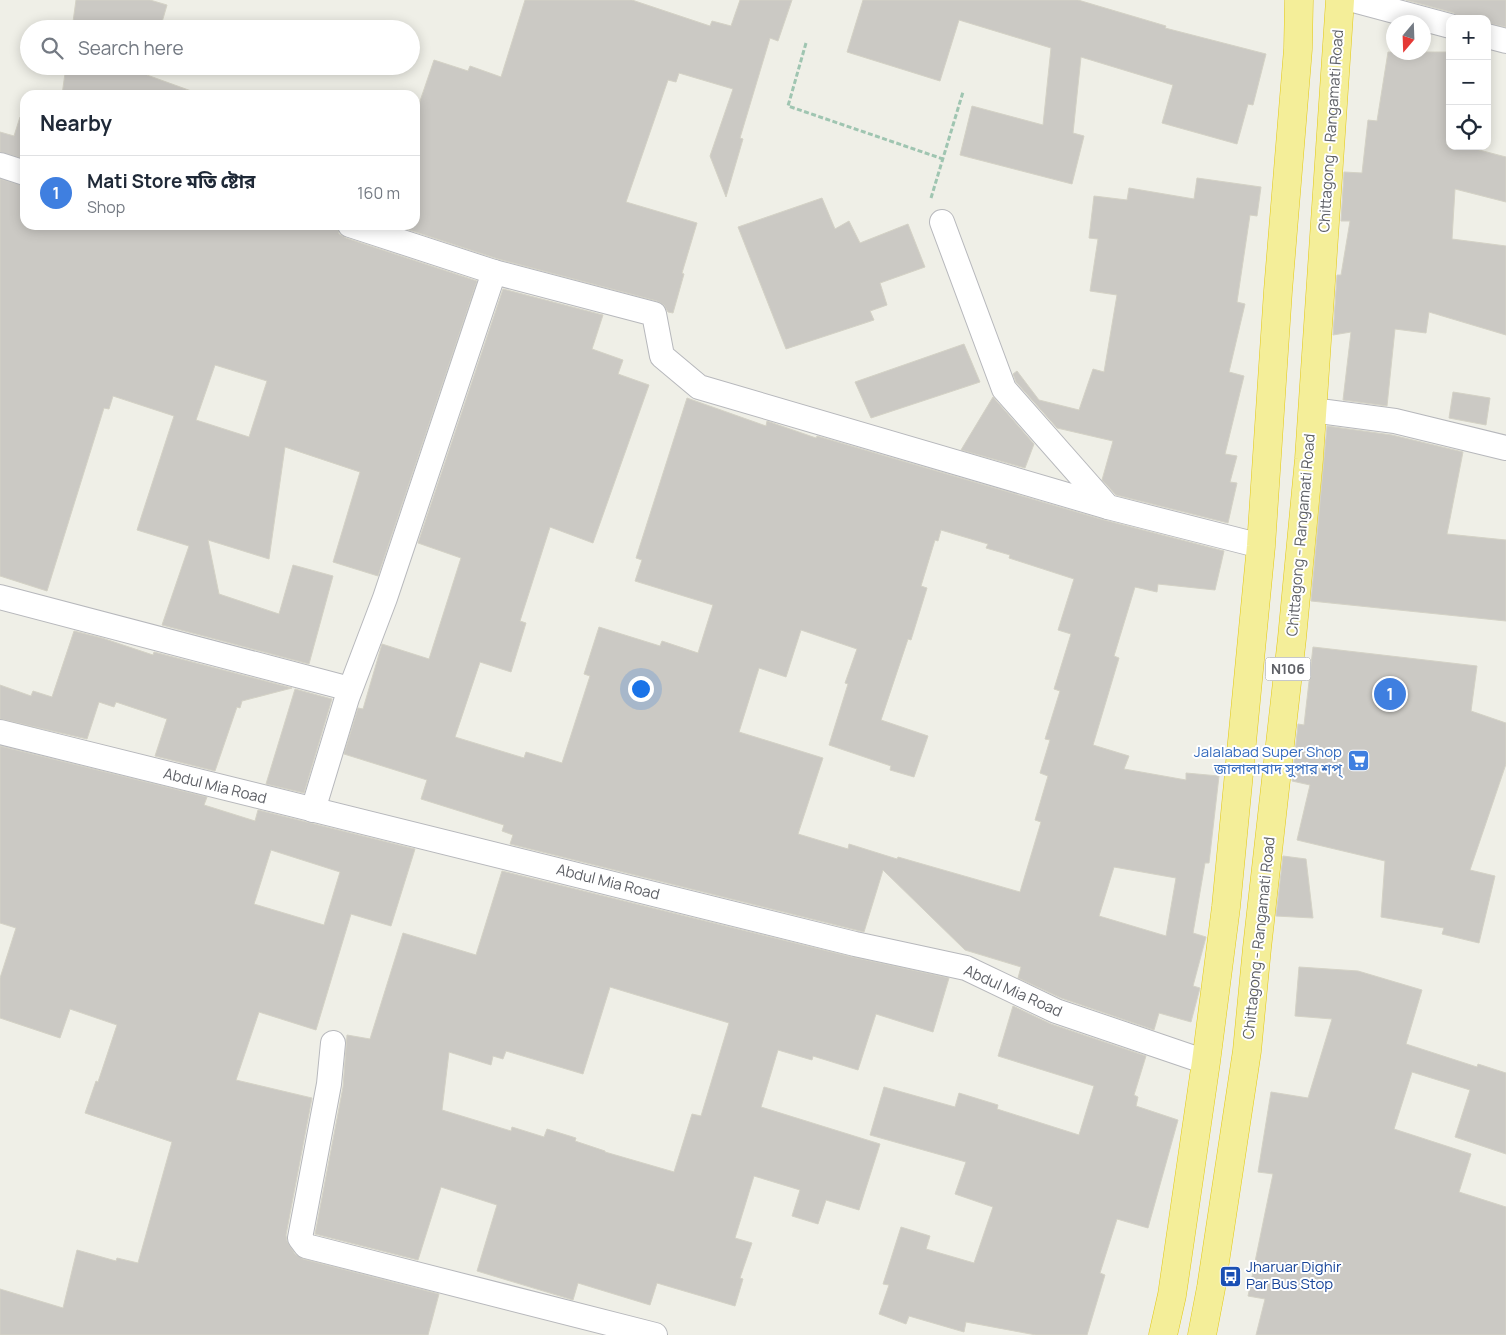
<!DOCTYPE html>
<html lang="en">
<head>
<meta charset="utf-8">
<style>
  :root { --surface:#fff; --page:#f2f2f3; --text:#1f2937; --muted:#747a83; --line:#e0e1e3; --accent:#db6a42 }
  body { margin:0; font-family:Manrope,"Noto Sans Bengali",sans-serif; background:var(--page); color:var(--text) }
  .controls { position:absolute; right:15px; top:15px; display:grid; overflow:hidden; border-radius:10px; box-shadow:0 2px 12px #0003 }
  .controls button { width:45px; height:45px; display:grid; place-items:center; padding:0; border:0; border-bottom:1px solid var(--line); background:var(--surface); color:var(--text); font:25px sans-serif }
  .compass { position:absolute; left:1386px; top:15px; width:45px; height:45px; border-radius:50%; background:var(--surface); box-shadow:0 2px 12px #0003; rotate:199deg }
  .you { position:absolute; left:640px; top:688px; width:18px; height:18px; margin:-12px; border:4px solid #fff; border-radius:50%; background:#1a73e8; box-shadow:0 0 0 8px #1a73e833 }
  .badge { display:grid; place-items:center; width:32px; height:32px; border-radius:50%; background:var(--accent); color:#fff; font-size:16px; font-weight:700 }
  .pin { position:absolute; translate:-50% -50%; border:2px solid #fff; box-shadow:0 1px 5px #0006 }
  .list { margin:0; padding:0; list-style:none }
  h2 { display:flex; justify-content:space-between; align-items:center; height:65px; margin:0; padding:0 20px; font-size:21px }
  h2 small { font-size:16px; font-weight:400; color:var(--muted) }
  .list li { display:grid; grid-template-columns:32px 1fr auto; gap:15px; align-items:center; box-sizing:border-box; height:75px; padding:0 20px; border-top:1px solid var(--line) }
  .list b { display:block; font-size:19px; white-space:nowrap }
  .list p { margin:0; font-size:16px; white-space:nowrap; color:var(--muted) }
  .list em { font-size:16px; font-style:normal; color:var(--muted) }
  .icon { flex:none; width:28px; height:28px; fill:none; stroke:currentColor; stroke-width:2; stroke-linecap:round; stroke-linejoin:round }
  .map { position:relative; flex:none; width:1506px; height:1335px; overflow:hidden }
  .search { position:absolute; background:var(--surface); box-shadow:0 2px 12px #0003; left:20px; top:20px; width:400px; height:55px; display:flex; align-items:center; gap:12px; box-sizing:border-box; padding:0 18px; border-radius:28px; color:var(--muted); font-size:19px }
  .panel { position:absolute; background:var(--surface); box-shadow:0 2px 12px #0003; left:20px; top:90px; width:400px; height:140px; border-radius:15px }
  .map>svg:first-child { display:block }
  .building { fill:#cbc9c4; stroke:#d4d2c6; fill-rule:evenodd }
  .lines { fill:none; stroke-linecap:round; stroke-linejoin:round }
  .street-casing { stroke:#b7b8bc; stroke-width:26 }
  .highway-casing { stroke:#e2c814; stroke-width:29 }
  .path { stroke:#9fc5b1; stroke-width:3; stroke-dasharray:5 2.5; stroke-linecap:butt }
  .street { stroke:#fff; stroke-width:24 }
  .highway { stroke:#f4ee99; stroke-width:28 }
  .labels { text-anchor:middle; stroke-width:4; stroke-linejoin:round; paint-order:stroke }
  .shield { fill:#fff; stroke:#8e9094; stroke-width:1 }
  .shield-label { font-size:14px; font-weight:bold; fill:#5e6066 }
  .street-label { font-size:15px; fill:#5e6066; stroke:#fff }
  .shop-label { font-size:15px; fill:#366cbe; stroke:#fff; text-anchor:end }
  .transit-label { font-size:15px; fill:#164399; stroke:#fff; text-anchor:start }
</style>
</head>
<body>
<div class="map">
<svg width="1506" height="1335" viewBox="0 0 1506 1335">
  <rect width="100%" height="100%" fill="#efefe7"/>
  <g class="building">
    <path d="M76,0h74l17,5 -7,24h-88z"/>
    <path d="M525,0h107l78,26 2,-5 19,5 9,-26h52l-14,41 -8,-3 -30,100 3,1 -17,58 -16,-41 23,-67 -54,-16 -3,9 -8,-2 -42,122 71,21 -15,50 2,1 -11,39 -5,-1 -4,-7 -7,-4 -159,-42 -104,-34h21v-122l4,1 15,-44 34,11 2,-5 31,11z"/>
    <path d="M863,0h215l88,26 -1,2 101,26 -13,51 -5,-1 -11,40 -75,-21 11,-38 -92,-28 -8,76 11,3 -12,48 -112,-29 12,-49 71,19 8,-77 -92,-28 -19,61 -93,-29z"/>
    <path d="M1406,0h100v27l-19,-4v-4h-26l-7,-6z"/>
    <path d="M1388,52h62v94h14l42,11v45l-51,-13 -3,50 54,7v89l-77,-23 -3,21 -31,-4 -8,77 -44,-6 8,-68 -18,3 4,-60h4l9,-54h-9l3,-49 18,1 6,-53 9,1z"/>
    <path d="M66,66h84l-3,9 47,17 -1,3h-131z"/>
    <path d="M20,117l5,1v41l-25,-7v-20l14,4z"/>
    <path d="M1197,178l64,9 -4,29 -7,-1 -13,87 8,2 -16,68 15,4 -19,78 12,2 -7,26 7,1 -9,40 -112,-28 -14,-15 11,-39 -56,-13 -41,-46 -3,-8 4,-3 22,29 40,10 14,-41 11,3 13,-77 -27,-4 8,-52 -9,-1 5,-42 33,4 2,-12 65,11z"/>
    <path d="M0,179l25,7v39h312l2,9 7,4 131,43 -99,295 -45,-14 27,-90 -75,-25 -16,112 -61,-19 11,54 60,20 14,-49 40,11 -24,88 -147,-39 27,-79 -52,-16 37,-114 -61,-20 -4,13 -5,-1 -57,183 -47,-15zM215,365l52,16 -18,56 -53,-17z"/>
    <path d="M822,198l13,31 14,-8 11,22 48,-19 17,43 -45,16 7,22 -17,6 4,9 -88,29 -48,-122z"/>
    <path d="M503,289l100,26 -11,34 31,11 -5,14 31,11 -56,158 -43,-16 -30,94 6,2 -15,49 -31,-10 -25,75 69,21 2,-6 36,11 28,-87 -6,-2 15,-47 61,19 2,-5 36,12 15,-48 -78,-24 7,-21 -6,-2 51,-160 79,28 1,-5 49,17 1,-2 287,84 120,31 -9,39 -57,-6 -1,8 -22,-5 -21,69 5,2 -26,87 36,11 -5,13 62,11v-7l33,3 -10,87h-4l-12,70 13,4 -13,49 7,2 -9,34 -32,-9 -5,17 -93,-32 -43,-20 3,-11 -56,-17 -82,-80 -19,62 -354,-88 3,-9 -11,-4 2,-6 -83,-26 6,-19 -83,-26 14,-46 5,1 19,-65 47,15 32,-101 -43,-15zM941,530l47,14 -2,4 24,7 -1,3 65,21 -16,51 13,4 -17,55 6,2 -15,48 5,1 -10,33 8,3 -13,44 6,2 -21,70 -122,-35 -1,2 -48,-15 -1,5 -50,-15 25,-76 -84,-26 20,-64 27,9 15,-47 56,19 -12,34 3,1 -19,61 62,21 -1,4 24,7 14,-41 -47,-16 27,-81 3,1 16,-52 -6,-2 14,-46 3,1zM1114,867l62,11 -10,58 -67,-20z"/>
    <path d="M964,344l16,38 -109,36 -16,-36z"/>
    <path d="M1453,392l37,6 -4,27 -37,-7z"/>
    <path d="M993,397l41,47 -9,24 -64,-18z"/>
    <path d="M1327,426l65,9 71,17 -16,82 59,6v81l-195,-20z"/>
    <path d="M74,631l28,7 51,17 1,-3 138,36 -50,13 -2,7 -3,-1 -22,64 -60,-15 12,-37 -51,-17 -2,5 -15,-5 -12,37 -87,-20v-34l31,11 2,-5 19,6z"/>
    <path d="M1313,647l164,19 -6,45 35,12v41l-36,106 25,6 -16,67 -37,-9 2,-6 -63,-11 4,-56 -88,-21 13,-55 -18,-4 6,-57 6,1z"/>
    <path d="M295,689l37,10 -28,94 -38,-9z"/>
    <path d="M0,746l207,51 -3,8 51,16 3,-11 157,39 -24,77 -40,-12 -35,116 -57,-18 -23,68 76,18 -26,137 1,6 8,13 8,5 136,35 -11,41h-428v-46l63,19 14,-58 39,11 1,-3 21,5 34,-121 -87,-29 11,-32 2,1 19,-57 -47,-16 -10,29 -60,-20v-40l16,-50 -16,-5zM271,850l69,22 -16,53 -70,-21z"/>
    <path d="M1283,856l23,3 7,59 -37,-2z"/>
    <path d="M502,871l350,86 97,21 -16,54 -57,-18 -18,56 -45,-14 -1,4 -34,-10 -17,57 119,37 -21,66 -33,-10 -8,24 -26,-8 8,-26 -46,-14 -19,62 17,5 -12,35 3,1 -8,27 -78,-23 -7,22 -72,-22 -5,17 -96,-29 20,-66 -56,-18 -23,73 -103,-26 28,-147 4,-52 23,4 33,-106 73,22zM610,987l119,36 -28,93 -9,-2 -18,58 -69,-20v-1l-30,-10 1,-3 -29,-9 -3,8 -32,-10 -1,4 -69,-21 7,-58 42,13 2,-9 10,3 3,-8 77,23z"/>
    <path d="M1299,967l59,4 64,19 -16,54 71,23 1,-3 28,9v81l-51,-17 15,-47 -58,-18 -18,57 77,25 -12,38 47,15v128h-250l9,-36 -17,-3 25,-122 -15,-2 13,-80 37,6 24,-79 -37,-3z"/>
    <path d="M1013,1006l38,18 95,32 -12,39 4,2 -2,9 42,14 -30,108 -31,-9 -17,54 5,2 -18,60h-51l-70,-13 -2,10 -55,-16 -3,8 -27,-10 10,-29 -6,-1 18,-57 29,9 -4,13 48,14 19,-56 -38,-13 11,-32 -96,-27 14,-48 71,20 4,-14 39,12 -1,4 82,26 15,-49 -96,-30z"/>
  </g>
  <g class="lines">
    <defs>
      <g id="street">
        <path d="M1353,0l97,26"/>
        <path d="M1487,36l19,5"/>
        <path d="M0,165l25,8"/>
        <path d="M942,222l62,167 104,118 153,39"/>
        <path d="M350,225l144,47 160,42 8,42 37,31 409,120"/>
        <path d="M1312,410l83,11 111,27"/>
        <path d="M0,597l350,92"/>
        <path d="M0,732l855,212 111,24 90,43 150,51"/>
        <path d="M313,810l34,-112 38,-100 109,-326"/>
        <path d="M333,1043l-4,41 -29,154 6,8 349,89"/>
      </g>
      <g id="highway">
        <path d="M1163,1335l9,-40 34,-233 20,-155 35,-361 17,-255 20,-242 1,-49"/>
        <path d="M1202,1335l9,-47 36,-237 10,-103 35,-310 17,-179 31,-459"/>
      </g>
    </defs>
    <use href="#street" class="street-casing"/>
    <use href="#highway" class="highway-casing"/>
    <g class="path">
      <path d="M806,43l-18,63 155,53"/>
      <path d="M931,198l32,-106"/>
    </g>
    <use href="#street" class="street"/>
    <use href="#highway" class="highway"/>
  </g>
  <defs>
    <symbol id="supermarket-square" viewBox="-11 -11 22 22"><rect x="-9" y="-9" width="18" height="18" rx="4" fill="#3f7fe0" stroke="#fff"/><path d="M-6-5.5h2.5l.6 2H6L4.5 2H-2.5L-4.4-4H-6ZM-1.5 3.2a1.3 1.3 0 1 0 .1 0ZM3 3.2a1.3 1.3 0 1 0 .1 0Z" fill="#fff"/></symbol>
    <symbol id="bus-square" viewBox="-11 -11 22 22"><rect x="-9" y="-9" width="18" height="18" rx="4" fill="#1a4fb4" stroke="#fff"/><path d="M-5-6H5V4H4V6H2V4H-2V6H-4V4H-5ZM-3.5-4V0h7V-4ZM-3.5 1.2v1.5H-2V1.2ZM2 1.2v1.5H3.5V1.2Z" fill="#fff"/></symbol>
  </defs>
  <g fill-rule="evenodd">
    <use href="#supermarket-square" x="1346" y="748" width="25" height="25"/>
    <use href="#bus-square" x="1218" y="1264" width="25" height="25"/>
  </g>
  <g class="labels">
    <rect class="shield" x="1265.5" y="657.5" width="45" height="23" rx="4"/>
    <g class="shield-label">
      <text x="1288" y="674">N106</text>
    </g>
    <g class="street-label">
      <text transform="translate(1331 131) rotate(-86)" y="5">Chittagong - Rangamati Road</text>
      <text transform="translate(1301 535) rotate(-85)" y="5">Chittagong - Rangamati Road</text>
      <text transform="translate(215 786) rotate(14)" y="5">Abdul Mia Road</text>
      <text transform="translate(608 882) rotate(14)" y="5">Abdul Mia Road</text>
      <text transform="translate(1259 938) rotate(-84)" y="5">Chittagong - Rangamati Road</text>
      <text transform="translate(1013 991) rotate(24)" y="5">Abdul Mia Road</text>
    </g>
    <g class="shop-label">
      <text x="1342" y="757">Jalalabad Super Shop<tspan x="1342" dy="17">জালালাবাদ সুপার শপ্</tspan></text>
    </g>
    <g class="transit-label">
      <text x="1246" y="1272">Jharuar Dighir<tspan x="1246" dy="17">Par Bus Stop</tspan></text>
    </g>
  </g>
</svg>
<div class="controls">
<button>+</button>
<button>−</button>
<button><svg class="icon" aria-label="locate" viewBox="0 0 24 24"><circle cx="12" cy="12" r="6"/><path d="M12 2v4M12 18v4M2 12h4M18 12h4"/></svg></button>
</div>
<svg class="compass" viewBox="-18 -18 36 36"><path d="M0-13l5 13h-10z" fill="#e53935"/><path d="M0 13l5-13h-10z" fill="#747a83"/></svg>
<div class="you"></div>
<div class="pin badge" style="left:1390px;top:694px;background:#3f7fe0">1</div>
<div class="search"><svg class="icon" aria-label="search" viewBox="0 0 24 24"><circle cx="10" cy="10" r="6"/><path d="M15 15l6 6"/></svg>Search here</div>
<section class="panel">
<h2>Nearby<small></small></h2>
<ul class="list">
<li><span class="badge" style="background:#3f7fe0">1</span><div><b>Mati Store মতি ষ্টোর</b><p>Shop</p></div><em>160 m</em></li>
</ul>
</section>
</div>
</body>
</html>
